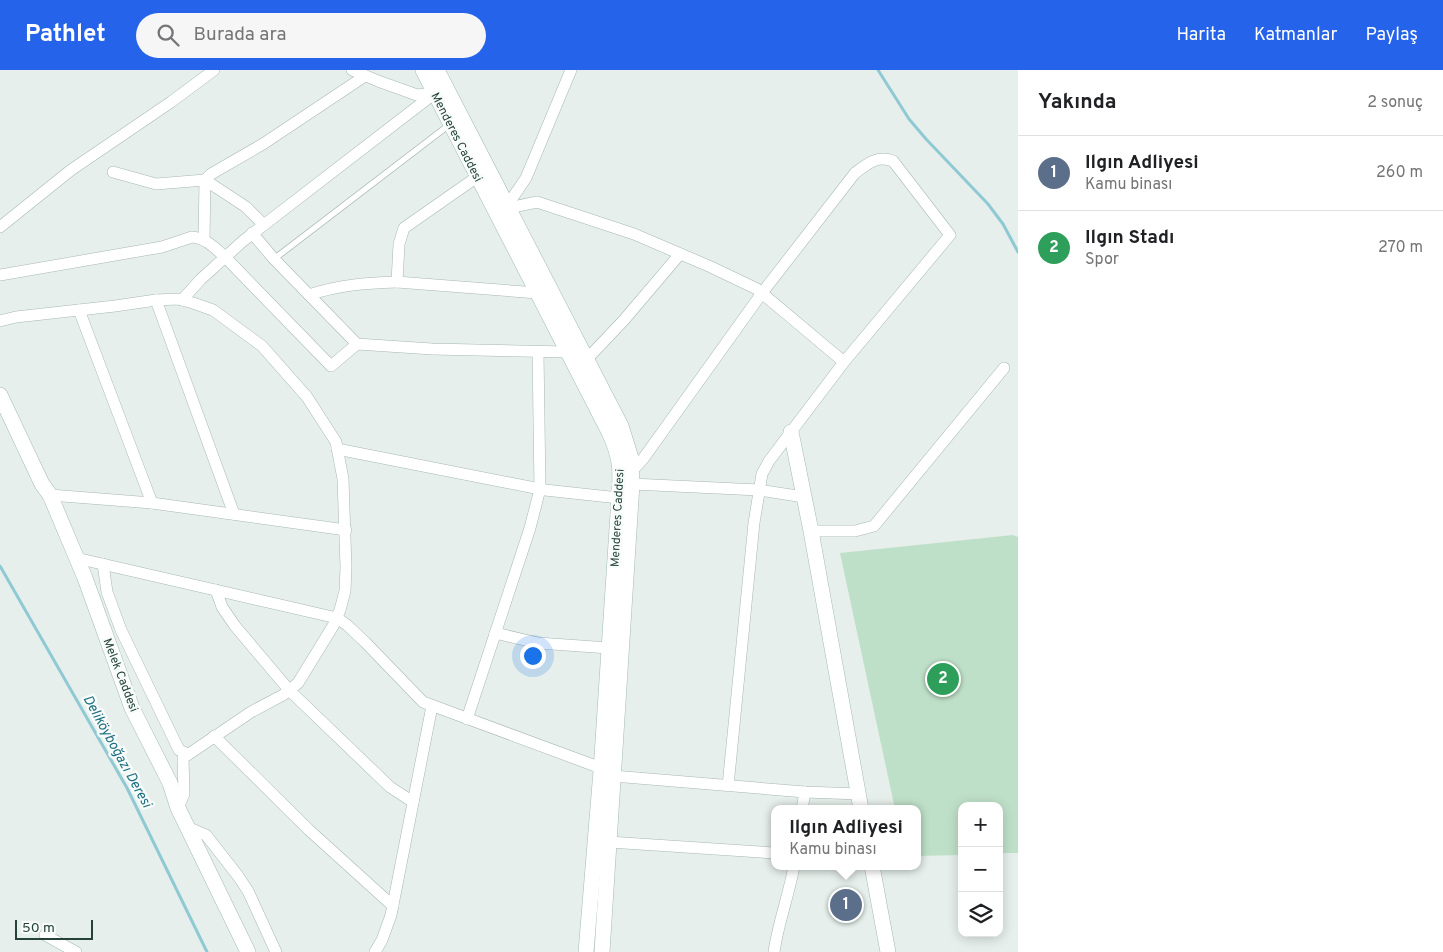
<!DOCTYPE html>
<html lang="tr">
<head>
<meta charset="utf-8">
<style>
  :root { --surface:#fff; --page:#f6f6f6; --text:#202124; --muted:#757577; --line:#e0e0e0; --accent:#2563eb }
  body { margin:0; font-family:Overpass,sans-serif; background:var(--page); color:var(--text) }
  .controls { position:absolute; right:15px; bottom:15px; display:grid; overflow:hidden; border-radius:10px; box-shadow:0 2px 12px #0003 }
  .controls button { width:45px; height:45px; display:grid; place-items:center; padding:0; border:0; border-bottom:1px solid var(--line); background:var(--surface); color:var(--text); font:25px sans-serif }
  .scale { position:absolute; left:15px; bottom:12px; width:78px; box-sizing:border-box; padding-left:5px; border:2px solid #24423a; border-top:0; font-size:14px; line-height:18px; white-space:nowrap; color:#24423a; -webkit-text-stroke:4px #f7fbf9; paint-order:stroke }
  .you { position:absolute; left:532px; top:585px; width:18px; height:18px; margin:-12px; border:4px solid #fff; border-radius:50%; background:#1a73e8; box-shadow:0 0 0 8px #1a73e833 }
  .badge { display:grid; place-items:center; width:32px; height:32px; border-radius:50%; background:var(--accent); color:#fff; font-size:16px; font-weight:700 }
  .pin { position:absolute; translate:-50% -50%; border:2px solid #fff; box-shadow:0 1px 5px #0006 }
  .popup { position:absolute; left:771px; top:735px; width:150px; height:65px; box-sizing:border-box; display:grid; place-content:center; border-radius:10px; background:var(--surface); filter:drop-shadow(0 1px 4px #0005); font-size:16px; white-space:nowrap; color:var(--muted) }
  .popup b { font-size:19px; color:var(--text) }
  .popup::after { content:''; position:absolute; left:50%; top:100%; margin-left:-10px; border:10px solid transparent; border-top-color:var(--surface) }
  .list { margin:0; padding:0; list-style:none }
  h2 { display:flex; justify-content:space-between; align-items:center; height:65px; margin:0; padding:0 20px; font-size:21px }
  h2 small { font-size:16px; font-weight:400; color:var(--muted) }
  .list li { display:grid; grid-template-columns:32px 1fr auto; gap:15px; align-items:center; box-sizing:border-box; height:75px; padding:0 20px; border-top:1px solid var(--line) }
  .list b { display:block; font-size:19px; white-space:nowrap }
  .list p { margin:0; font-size:16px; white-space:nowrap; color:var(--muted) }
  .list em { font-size:16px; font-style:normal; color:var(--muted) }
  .icon { flex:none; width:28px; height:28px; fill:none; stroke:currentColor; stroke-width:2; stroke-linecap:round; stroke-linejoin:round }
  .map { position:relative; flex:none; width:1018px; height:882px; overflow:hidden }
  header { display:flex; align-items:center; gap:30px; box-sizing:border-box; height:70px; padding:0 25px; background:var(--accent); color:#fff }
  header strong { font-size:24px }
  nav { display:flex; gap:28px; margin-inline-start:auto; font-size:18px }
  .search { width:350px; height:45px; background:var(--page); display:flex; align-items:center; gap:12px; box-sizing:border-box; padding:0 18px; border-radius:28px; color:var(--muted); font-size:19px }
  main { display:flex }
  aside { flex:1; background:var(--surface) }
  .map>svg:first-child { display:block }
  .green { fill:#bfe0c8 }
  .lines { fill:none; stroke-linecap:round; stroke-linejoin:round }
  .stream { stroke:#8ec9d4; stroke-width:3 }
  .lane-casing { stroke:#a8b8b2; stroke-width:7 }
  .street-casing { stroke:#a8b8b2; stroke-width:12 }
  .secondary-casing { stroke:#a4bbb3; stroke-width:16 }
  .lane { stroke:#fff; stroke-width:5.5 }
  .street { stroke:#fff; stroke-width:11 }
  .secondary { stroke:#fff; stroke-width:15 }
  .labels { text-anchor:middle; stroke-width:5; stroke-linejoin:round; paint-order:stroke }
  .street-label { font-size:12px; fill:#24423a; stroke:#f7fbf9 }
  .water-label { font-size:14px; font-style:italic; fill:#1c6f80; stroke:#f7fbf9 }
</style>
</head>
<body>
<header>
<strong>Pathlet</strong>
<div class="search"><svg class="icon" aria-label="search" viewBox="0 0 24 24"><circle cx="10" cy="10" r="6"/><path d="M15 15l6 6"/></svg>Burada ara</div>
<nav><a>Harita</a><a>Katmanlar</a><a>Paylaş</a></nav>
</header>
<main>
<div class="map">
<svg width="1018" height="882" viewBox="0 0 1018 882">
  <rect width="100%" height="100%" fill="#e6efeb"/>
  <path class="green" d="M1013,465l5,2v316h-19v-47h-37v49l-45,1v-47h-22l-55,-256z"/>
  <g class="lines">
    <g class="stream">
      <path d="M878,0l31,49 17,20 62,65 15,20 15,28"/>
      <path d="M0,496l127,222 80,164"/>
    </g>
    <defs>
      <path id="lane" d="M274,189l175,-134"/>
      <g id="street">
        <path d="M352,0l26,11 39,14 18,-2"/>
        <path d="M113,102l43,12 49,-4 41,27 18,18"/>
        <path d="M507,136l19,-28 45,-108"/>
        <path d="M508,138l29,-6 97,32 77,33 46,22 87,73"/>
        <path d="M0,157l71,-57 100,-68 43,-32"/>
        <path d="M252,163l22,26 83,85 75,5 136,3"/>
        <path d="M204,170l1,-60 6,-6 52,-30 102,-68"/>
        <path d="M0,205l162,-28 30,-10c14,1 23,11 33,20l106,109 26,-22"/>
        <path d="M397,212l141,11"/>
        <path d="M309,225c29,-10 57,-12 88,-13l2,-38 5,-16 73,-51"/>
        <path d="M156,230l78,214"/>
        <path d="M182,230l19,-21 42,-38 192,-148"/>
        <path d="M79,240l73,193"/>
        <path d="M0,251l16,-4 99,-11 41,-6 22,-1 15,4 20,7 49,36 45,51 29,45 7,37 3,88 -1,24 -5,19 -7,16 -35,57 -15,12 -32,17 -68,46 1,36 -6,14"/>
        <path d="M587,289l37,-39 56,-66"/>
        <path d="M337,379l208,41 74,8"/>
        <path d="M632,401l11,-12 119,-166 93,-120c12,-9 22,-18 38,-12l57,74 -106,127 -75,99 -7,13 -8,49 -26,263"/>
        <path d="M632,414l127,6 45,7"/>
        <path d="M50,425l102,8 194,27"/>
        <path d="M811,461h44l19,-5 130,-158"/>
        <path d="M76,488l261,60 10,7 18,17 58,60 178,66 12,8 192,16 54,2"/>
        <path d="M103,494l4,28 14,38 58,120 9,4"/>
        <path d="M216,520l6,17 13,19 54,64 101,97 23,15"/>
        <path d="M495,563l43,10 71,5"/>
        <path d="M467,649l63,-191 10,-39 -2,-137"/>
        <path d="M214,666l95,94 84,76"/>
        <path d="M802,739l3,-17"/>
        <path d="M187,757l19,8 32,41 10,15 28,61"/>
        <path d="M609,772l166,11"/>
        <path d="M45,865l31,17"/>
        <path d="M375,882l7,-12 9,-25 41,-209"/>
        <path d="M774,882c4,-29 15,-57 20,-86"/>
      </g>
      <g id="secondary">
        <path d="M423,0l186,362c12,26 12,38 10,66l-18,273 -15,181"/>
        <path d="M437,0l184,356 10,32 1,26 -30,468"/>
        <path d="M0,325l42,89 8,11 35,83 47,130 38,75 8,25 70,144"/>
        <path d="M791,362l20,99 50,278"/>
        <path d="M872,796l16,86"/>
      </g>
    </defs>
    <use href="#lane" class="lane-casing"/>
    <use href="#street" class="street-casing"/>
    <use href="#secondary" class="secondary-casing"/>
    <use href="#lane" class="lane"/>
    <use href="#street" class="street"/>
    <use href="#secondary" class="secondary"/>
  </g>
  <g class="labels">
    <g class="street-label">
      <text transform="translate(457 67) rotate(63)" y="4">Menderes Caddesi</text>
      <text transform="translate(617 448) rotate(-87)" y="4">Menderes Caddesi</text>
      <text transform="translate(121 605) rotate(69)" y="4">Melek Caddesi</text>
    </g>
    <g class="water-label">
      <text transform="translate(118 681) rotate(61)" y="5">Deliköyboğazı Deresi</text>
    </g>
  </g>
</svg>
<div class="controls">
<button>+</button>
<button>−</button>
<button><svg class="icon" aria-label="layers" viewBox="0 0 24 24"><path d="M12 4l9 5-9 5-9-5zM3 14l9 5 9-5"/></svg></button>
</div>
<div class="scale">50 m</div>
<div class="you"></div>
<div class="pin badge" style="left:846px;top:835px;background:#5c6f8a">1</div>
<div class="popup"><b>Ilgın Adliyesi</b>Kamu binası</div>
<div class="pin badge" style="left:943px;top:609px;background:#2e9e5b">2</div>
</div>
<aside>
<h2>Yakında<small>2 sonuç</small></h2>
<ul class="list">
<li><span class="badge" style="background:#5c6f8a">1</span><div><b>Ilgın Adliyesi</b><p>Kamu binası</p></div><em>260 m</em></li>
<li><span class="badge" style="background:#2e9e5b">2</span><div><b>Ilgın Stadı</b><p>Spor</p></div><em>270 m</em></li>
</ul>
</aside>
</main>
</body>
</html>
